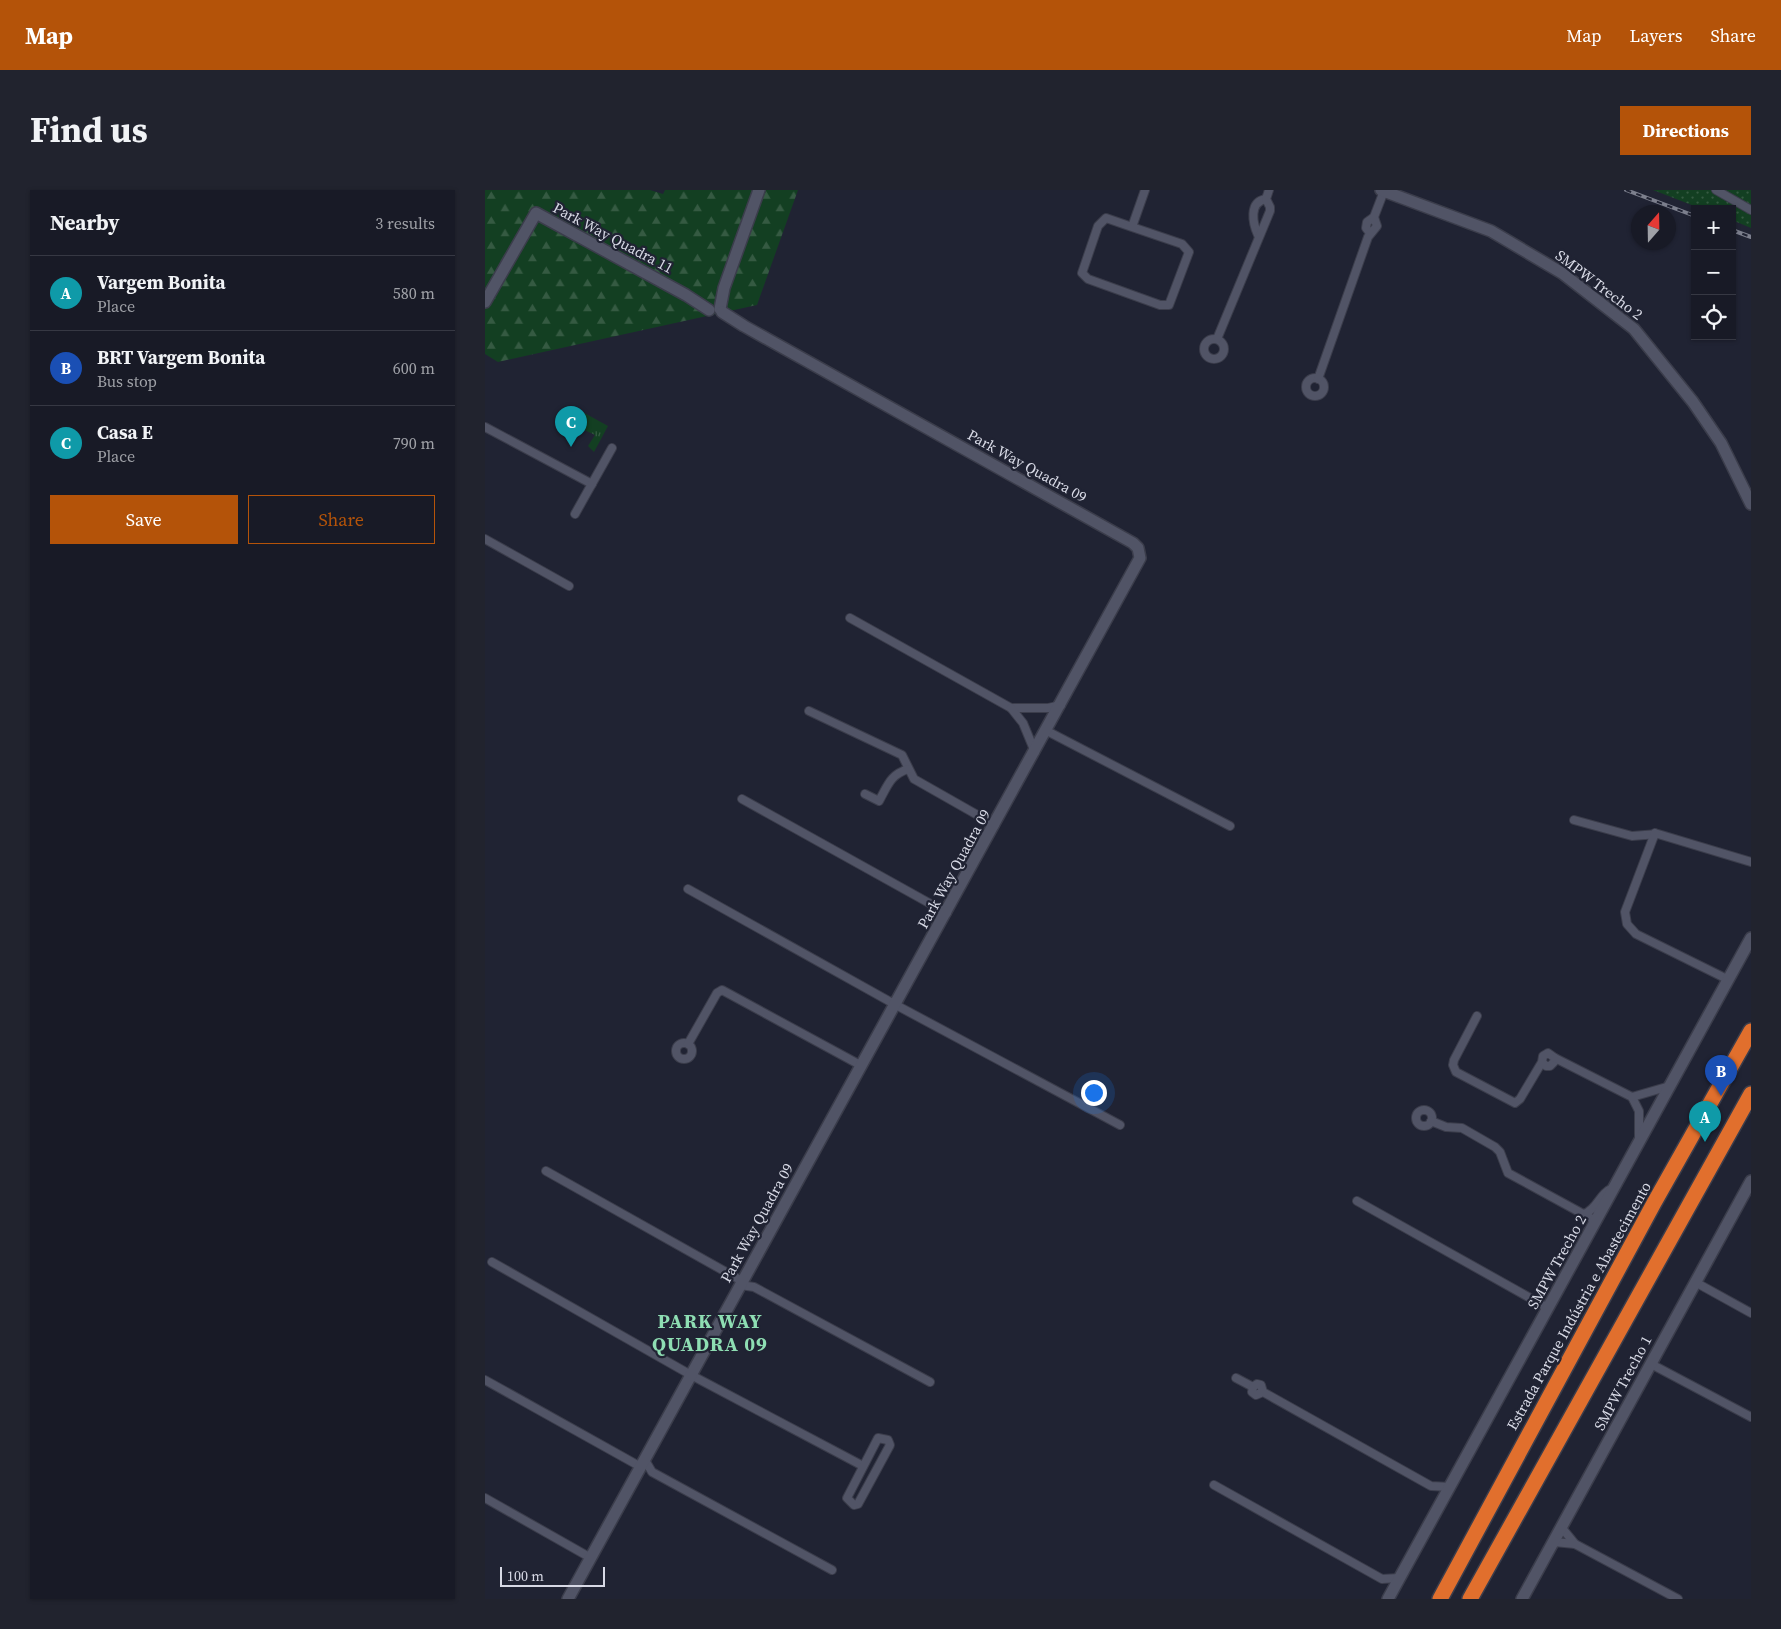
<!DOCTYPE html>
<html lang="en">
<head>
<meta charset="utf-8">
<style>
  :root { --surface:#181a26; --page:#21232e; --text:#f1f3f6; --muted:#9fa1a7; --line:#363843; --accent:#b45309 }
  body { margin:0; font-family:"Source Serif 4",serif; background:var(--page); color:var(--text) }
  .controls { position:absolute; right:15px; top:15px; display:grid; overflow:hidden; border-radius:0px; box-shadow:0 1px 4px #0004 }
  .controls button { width:45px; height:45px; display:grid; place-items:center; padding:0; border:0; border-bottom:1px solid var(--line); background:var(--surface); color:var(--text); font:25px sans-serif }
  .compass { position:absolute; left:1146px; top:15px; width:45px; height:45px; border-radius:50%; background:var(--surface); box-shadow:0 1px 4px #0004; rotate:20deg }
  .scale { position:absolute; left:15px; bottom:12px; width:105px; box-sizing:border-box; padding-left:5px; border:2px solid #d7d9e5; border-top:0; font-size:14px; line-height:18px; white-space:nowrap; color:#d7d9e5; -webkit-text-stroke:4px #202333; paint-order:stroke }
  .you { position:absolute; left:608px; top:902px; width:18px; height:18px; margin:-12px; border:4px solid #fff; border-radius:50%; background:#1a73e8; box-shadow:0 0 0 8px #1a73e833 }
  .badge { display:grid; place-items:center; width:32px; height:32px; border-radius:50%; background:var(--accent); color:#fff; font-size:16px; font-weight:700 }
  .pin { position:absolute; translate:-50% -41px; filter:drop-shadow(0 1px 2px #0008) }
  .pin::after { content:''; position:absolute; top:26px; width:18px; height:15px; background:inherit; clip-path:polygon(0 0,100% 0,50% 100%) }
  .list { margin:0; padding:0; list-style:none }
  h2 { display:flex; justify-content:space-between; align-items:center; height:65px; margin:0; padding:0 20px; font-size:21px }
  h2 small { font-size:16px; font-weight:400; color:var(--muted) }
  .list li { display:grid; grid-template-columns:32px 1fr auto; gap:15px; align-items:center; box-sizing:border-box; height:75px; padding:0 20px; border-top:1px solid var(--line) }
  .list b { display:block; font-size:19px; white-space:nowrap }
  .list p { margin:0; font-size:16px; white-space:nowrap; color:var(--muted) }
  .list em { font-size:16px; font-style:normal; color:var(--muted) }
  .actions { display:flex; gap:10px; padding:15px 20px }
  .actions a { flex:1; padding:11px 0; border:1px solid var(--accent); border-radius:0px; text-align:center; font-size:18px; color:var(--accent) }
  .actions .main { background:var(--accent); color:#fff }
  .icon { flex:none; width:28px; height:28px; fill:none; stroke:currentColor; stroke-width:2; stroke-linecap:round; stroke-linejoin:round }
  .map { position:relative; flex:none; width:1266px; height:1409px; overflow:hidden; border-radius:0px }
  header { display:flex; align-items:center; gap:30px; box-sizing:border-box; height:70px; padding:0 25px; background:var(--accent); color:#fff }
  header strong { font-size:24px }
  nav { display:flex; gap:28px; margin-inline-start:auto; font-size:18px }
  .intro { display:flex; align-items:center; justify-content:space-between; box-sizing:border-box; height:120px; padding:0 30px }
  h1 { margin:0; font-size:35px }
  .button { padding:12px 22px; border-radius:0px; background:var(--accent); color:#fff; font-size:18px; font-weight:700 }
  main { display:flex; gap:30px; padding:0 30px }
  aside { flex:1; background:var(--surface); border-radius:0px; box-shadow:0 1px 4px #0004 }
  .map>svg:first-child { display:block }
  .grass { fill:url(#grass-tufts) }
  .forest { fill:url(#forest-firs) }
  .park { fill:url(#park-dots) }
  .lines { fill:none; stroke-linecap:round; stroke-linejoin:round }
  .street-casing { stroke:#3b3d4b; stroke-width:10 }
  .secondary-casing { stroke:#3b3d4b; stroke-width:14 }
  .highway-casing { stroke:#3b3d4b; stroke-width:18 }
  .street { stroke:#515466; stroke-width:8 }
  .secondary { stroke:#515466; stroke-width:11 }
  .highway { stroke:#e16f2d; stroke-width:15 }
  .rail-casing { stroke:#7c7f8d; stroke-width:4 }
  .rail { stroke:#202333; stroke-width:2; stroke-dasharray:5.5; stroke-linecap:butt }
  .labels { text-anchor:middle; stroke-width:4.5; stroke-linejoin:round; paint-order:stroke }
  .street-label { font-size:15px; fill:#d7d9e5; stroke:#202333 }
  .district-label { font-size:20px; font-weight:bold; letter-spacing:1px; fill:#8edeb3; stroke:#202333 }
</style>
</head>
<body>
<header>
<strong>Map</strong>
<nav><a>Map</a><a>Layers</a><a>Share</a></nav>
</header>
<div class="intro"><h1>Find us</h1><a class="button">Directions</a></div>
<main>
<aside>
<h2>Nearby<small>3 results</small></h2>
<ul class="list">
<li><span class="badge" style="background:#0f9aa8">A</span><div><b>Vargem Bonita</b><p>Place</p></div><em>580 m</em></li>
<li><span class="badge" style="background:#1a4fb4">B</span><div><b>BRT Vargem Bonita</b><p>Bus stop</p></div><em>600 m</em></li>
<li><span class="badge" style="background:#0f9aa8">C</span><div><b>Casa E</b><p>Place</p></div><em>790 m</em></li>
</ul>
<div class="actions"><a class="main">Save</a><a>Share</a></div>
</aside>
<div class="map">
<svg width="1266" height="1409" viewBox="0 0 1266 1409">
  <defs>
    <pattern id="grass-tufts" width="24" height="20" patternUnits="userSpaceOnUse" patternTransform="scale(1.25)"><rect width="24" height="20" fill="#133f22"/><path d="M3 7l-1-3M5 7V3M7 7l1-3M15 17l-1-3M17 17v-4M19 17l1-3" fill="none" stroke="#355a42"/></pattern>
    <pattern id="forest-firs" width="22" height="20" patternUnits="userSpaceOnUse" patternTransform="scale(1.25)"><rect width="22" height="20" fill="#133f22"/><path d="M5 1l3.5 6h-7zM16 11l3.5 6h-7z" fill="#355a42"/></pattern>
    <pattern id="park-dots" width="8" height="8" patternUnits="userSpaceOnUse" patternTransform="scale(1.25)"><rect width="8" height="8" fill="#133f22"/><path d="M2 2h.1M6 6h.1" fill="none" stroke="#355a42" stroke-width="1.8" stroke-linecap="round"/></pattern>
  </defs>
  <rect width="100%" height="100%" fill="#202333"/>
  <path class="grass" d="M94,220l29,16 -14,26 -6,-6 7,-11 -17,-8 2,-3 -6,-3 -3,5 -4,-2 6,-13z"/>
  <path class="forest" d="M0,0h165l13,4 2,-4h133l-41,115 -259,57 -13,-8z"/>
  <path class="park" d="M1168,0h98v38l-19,-8v-11h-30z"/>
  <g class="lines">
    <defs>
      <g id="street">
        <path d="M1231,0l35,20"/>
        <path d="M647,37l50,17 7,8 -20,53h-9l-72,-26 -6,-6 16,-47 8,-8 26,9 13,-37"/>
        <path d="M885,43l-4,-5 1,-6 7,-5"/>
        <path d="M773,45c-5,-11 -10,-33 8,-36"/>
        <circle cx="729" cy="159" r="10"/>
        <path d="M732,149l53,-128v-4l-4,-8 3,-9"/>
        <circle cx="830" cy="197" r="9"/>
        <path d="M833,189l50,-142 9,-11 -3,-9 10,-26"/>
        <path d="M0,237l107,57"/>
        <path d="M90,324l37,-66"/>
        <path d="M0,349l84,47"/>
        <path d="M365,428l161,90h37l13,-3"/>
        <path d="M526,518l12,15 12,29"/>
        <path d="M324,521l93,44 12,24 81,46"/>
        <path d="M562,541l183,95"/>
        <path d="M380,604l14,7c9,-16 11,-26 29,-32"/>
        <path d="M257,609l205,114"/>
        <path d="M1089,630l58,16 26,-2 93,28"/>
        <path d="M1170,643l-30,79 2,12 9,10 93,46"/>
        <path d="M203,699l208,116 224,120"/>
        <path d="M992,826l-23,44 -1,5 3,7 59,31 5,-4 22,-37 1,-6 5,-3 7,5 -1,4 -4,4h-4l-4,-4"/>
        <circle cx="199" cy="861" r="8"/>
        <path d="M203,854l29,-51 5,-3 140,76"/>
        <path d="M1070,868l77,39 7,14v28"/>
        <path d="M1147,907l38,-11"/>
        <circle cx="939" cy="928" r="8"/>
        <path d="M946,931l15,6 16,1 33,19 5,5 8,21 88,48"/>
        <path d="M61,981l196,110"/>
        <path d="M872,1011l191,107"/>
        <path d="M1099,1024c14,-5 15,-21 29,-26"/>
        <path d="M7,1072l199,113 172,91"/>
        <path d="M1210,1092l56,31"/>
        <path d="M255,1095l14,2 176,95"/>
        <path d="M1166,1174l100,53"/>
        <path d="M751,1188l17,9"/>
        <path d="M0,1190l156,87"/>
        <path d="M778,1202l-7,3 -4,-3 1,-5 4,-3 4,1 2,7 168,94 19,1"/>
        <path d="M393,1248l10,2 2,5 -32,59 -4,1 -7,-7z"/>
        <path d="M160,1270l7,12 180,98"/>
        <path d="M729,1295l168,94 17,-1"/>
        <path d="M0,1308l106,60"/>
        <path d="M1077,1338l13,16"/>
        <path d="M1069,1352l21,2 103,55"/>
      </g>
      <g id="secondary">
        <path d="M896,0l110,41 71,42 72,56 59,73 28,41 30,61"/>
        <path d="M0,112l51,-89 150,82 23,15"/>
        <path d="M235,119l4,-21 35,-98"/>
        <path d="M83,1409l572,-1041 -2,-10 -5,-5 -389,-217 -22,-14"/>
        <path d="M903,1409l363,-661"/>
        <path d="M1037,1409l229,-418"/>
      </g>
      <g id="highway">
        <path d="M955,1409l214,-396 97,-172"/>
        <path d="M985,1409l281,-505"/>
      </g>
    </defs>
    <use href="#street" class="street-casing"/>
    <use href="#secondary" class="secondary-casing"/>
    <use href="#highway" class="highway-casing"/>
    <use href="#street" class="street"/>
    <use href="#secondary" class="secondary"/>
    <use href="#highway" class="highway"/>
    <defs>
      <g id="rail">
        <path d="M1141,0l69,26"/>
        <path d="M1247,40l19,7"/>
      </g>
    </defs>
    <use href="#rail" class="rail-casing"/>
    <use href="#rail" class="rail"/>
  </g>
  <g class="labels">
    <g class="street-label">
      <text transform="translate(128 48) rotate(28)" y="5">Park Way Quadra 11</text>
      <text transform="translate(1114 95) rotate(37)" y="5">SMPW Trecho 2</text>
      <text transform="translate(542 276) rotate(29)" y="5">Park Way Quadra 09</text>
      <text transform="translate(469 679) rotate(-61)" y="5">Park Way Quadra 09</text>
      <text transform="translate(272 1033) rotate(-61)" y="5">Park Way Quadra 09</text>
      <text transform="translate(1072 1072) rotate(-61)" y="5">SMPW Trecho 2</text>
      <text transform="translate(1094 1116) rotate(-61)" y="5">Estrada Parque Indústria e Abastecimento</text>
      <text transform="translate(1138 1193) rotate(-62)" y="5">SMPW Trecho 1</text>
    </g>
    <g class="district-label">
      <text x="225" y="1138">PARK WAY<tspan x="225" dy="23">QUADRA 09</tspan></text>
    </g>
  </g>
</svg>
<div class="controls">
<button>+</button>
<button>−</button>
<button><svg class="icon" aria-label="locate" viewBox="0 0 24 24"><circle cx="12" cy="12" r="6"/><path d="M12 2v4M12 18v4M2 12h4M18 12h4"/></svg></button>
</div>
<svg class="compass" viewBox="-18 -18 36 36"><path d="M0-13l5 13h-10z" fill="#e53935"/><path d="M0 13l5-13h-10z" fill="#9fa1a7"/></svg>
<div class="scale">100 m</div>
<div class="you"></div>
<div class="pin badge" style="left:1220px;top:952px;background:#0f9aa8">A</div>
<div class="pin badge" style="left:1236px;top:906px;background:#1a4fb4">B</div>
<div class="pin badge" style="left:86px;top:257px;background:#0f9aa8">C</div>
</div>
</main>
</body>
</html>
